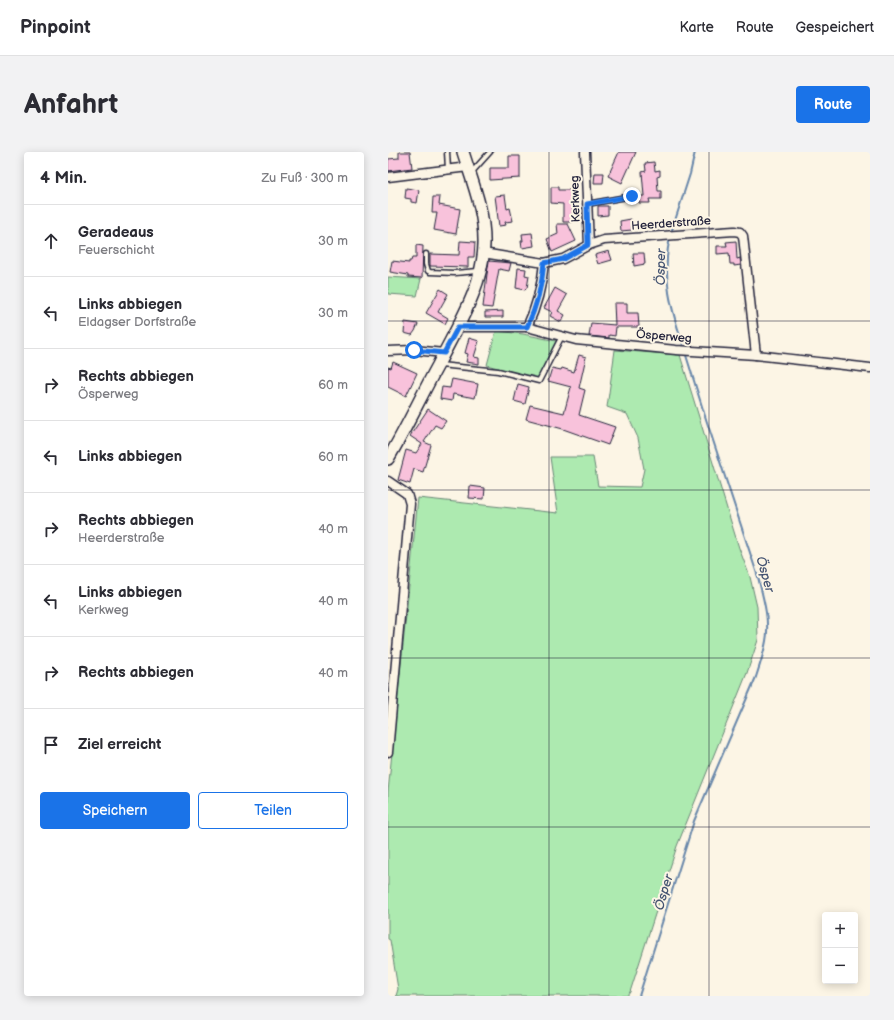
<!DOCTYPE html>
<html lang="de">
<head>
<meta charset="utf-8">
<style>
  :root { --surface:#fff; --page:#f2f2f3; --text:#2b2b33; --muted:#7c7c81; --line:#e1e1e2; --accent:#1a73e8 }
  body { margin:0; font-family:"Balsamiq Sans",sans-serif; background:var(--page); color:var(--text) }
  .controls { position:absolute; right:12px; bottom:12px; display:grid; overflow:hidden; border-radius:4px; box-shadow:0 2px 10px #0003 }
  .controls button { width:36px; height:36px; display:grid; place-items:center; padding:0; border:0; border-bottom:1px solid var(--line); background:var(--surface); color:var(--text); font:20px sans-serif }
  .stop { position:absolute; width:12px; height:12px; margin:-9px; border:3px solid #1a73e8; border-radius:50%; background:#fff }
  .stop.end { background:#1a73e8; border-color:#fff; box-shadow:0 1px 4px #0008 }
  .list { margin:0; padding:0; list-style:none }
  h2 { display:flex; justify-content:space-between; align-items:center; height:52px; margin:0; padding:0 16px; font-size:17px }
  h2 small { font-size:13px; font-weight:400; color:var(--muted) }
  .list li { display:grid; grid-template-columns:26px 1fr auto; gap:12px; align-items:center; box-sizing:border-box; height:72px; padding:0 16px; border-top:1px solid var(--line) }
  .list b { display:block; font-size:15px; white-space:nowrap }
  .list p { margin:0; font-size:13px; white-space:nowrap; color:var(--muted) }
  .list em { font-size:13px; font-style:normal; color:var(--muted) }
  .actions { display:flex; gap:8px; padding:12px 16px }
  .actions a { flex:1; padding:9px 0; border:1px solid var(--accent); border-radius:4px; text-align:center; font-size:14px; color:var(--accent) }
  .actions .main { background:var(--accent); color:#fff }
  .icon { flex:none; width:22px; height:22px; fill:none; stroke:currentColor; stroke-width:2; stroke-linecap:round; stroke-linejoin:round }
  .map { position:relative; flex:none; width:482px; height:844px; overflow:hidden; border-radius:4px }
  header { display:flex; align-items:center; gap:24px; box-sizing:border-box; height:56px; padding:0 20px; background:var(--surface); border-bottom:1px solid var(--line) }
  header strong { font-size:19px }
  nav { display:flex; gap:22px; margin-inline-start:auto; font-size:14px }
  .intro { display:flex; align-items:center; justify-content:space-between; box-sizing:border-box; height:96px; padding:0 24px }
  h1 { margin:0; font-size:28px }
  .button { padding:10px 18px; border-radius:4px; background:var(--accent); color:#fff; font-size:14px; font-weight:700 }
  main { display:flex; gap:24px; padding:0 24px }
  aside { flex:1; background:var(--surface); border-radius:4px; box-shadow:0 2px 10px #0003 }
  .map>svg:first-child { display:block }
  .green { fill:#adeab0; stroke:#688676 }
  .lines { fill:none; stroke-linecap:round; stroke-linejoin:round }
  .stream { stroke:#6887aa; stroke-width:2 }
  .building { fill:#f8c2db; stroke:#22223b }
  .service-casing { stroke:#22223b; stroke-width:7 }
  .minor-casing { stroke:#22223b; stroke-width:11 }
  .tertiary-casing { stroke:#22223b; stroke-width:14 }
  .service { stroke:#fcf5e5; stroke-width:4 }
  .minor { stroke:#fcf5e5; stroke-width:8 }
  .tertiary { stroke:#fcf5e5; stroke-width:11 }
  .route { stroke:#1a73e8; stroke-width:5 }
  .grid { fill:none; stroke:#22223b; stroke-width:1; stroke-opacity:0.55 }
  .labels { text-anchor:middle; stroke-width:4; stroke-linejoin:round; paint-order:stroke }
  .street-label { font-size:12px; fill:#22223b; stroke:#fcf5e5 }
  .water-label { font-size:13px; font-style:italic; fill:#455472; stroke:#fcf5e5 }
</style>
</head>
<body>
<header>
<strong>Pinpoint</strong>
<nav><a>Karte</a><a>Route</a><a>Gespeichert</a></nav>
</header>
<div class="intro"><h1>Anfahrt</h1><a class="button">Route</a></div>
<main>
<aside>
<h2>4 Min.<small>Zu Fuß · 300 m</small></h2>
<ul class="list">
<li><svg class="icon" aria-label="ahead" viewBox="0 0 24 24"><path d="M12 20V5M6 11l6-6 6 6"/></svg><div><b>Geradeaus</b><p>Feuerschicht</p></div><em>30 m</em></li>
<li><svg class="icon" aria-label="left" viewBox="0 0 24 24"><path d="M17 20v-9H6M10 6l-5 5 5 5"/></svg><div><b>Links abbiegen</b><p>Eldagser Dorfstraße</p></div><em>30 m</em></li>
<li><svg class="icon" aria-label="right" viewBox="0 0 24 24"><path d="M7 20v-9h11M14 6l5 5-5 5"/></svg><div><b>Rechts abbiegen</b><p>Ösperweg</p></div><em>60 m</em></li>
<li><svg class="icon" aria-label="left" viewBox="0 0 24 24"><path d="M17 20v-9H6M10 6l-5 5 5 5"/></svg><div><b>Links abbiegen</b></div><em>60 m</em></li>
<li><svg class="icon" aria-label="right" viewBox="0 0 24 24"><path d="M7 20v-9h11M14 6l5 5-5 5"/></svg><div><b>Rechts abbiegen</b><p>Heerderstraße</p></div><em>40 m</em></li>
<li><svg class="icon" aria-label="left" viewBox="0 0 24 24"><path d="M17 20v-9H6M10 6l-5 5 5 5"/></svg><div><b>Links abbiegen</b><p>Kerkweg</p></div><em>40 m</em></li>
<li><svg class="icon" aria-label="right" viewBox="0 0 24 24"><path d="M7 20v-9h11M14 6l5 5-5 5"/></svg><div><b>Rechts abbiegen</b></div><em>40 m</em></li>
<li><svg class="icon" aria-label="arrive" viewBox="0 0 24 24"><path d="M6 21V4h12l-3 4 3 4H6"/></svg><div><b>Ziel erreicht</b></div></li>
</ul>
<div class="actions"><a class="main">Speichern</a><a>Teilen</a></div>
</aside>
<div class="map">
<svg width="482" height="844" viewBox="0 0 482 844">
  <rect width="100%" height="100%" fill="#fcf5e5"/>
  <filter id="ink" filterUnits="userSpaceOnUse"><feTurbulence type="fractalNoise" baseFrequency=".025" numOctaves="2"/><feDisplacementMap in="SourceGraphic" scale="8" xChannelSelector="R" yChannelSelector="G"/><feConvolveMatrix kernelMatrix="1 2 1 2 8 2 1 2 1" color-interpolation-filters="sRGB"/></filter>
  <g filter="url(#ink)">
    <g class="green">
      <path d="M0,125l33,2 -4,17 -29,-2z"/>
      <path d="M108,179l27,3 33,7 -19,38 -50,-14z"/>
      <path d="M227,198l65,5 59,193 11,29 7,30 1,33 -11,33 -70,173 -47,146 -3,4h-231l2,-7 -8,-49 -2,-1v-147l30,-294 140,15 -8,-56h43l5,29 42,1 4,-18 -6,-31 -11,-24 -20,-7z"/>
    </g>
    <g class="lines">
      <g class="stream">
        <path d="M283,81l19,-59 5,-22"/>
        <path d="M282,85c-9,38 2,75 14,111"/>
        <path d="M251,844l55,-175 62,-144c4,-12 8,-24 10,-36 4,-21 -3,-44 -8,-64l-53,-161 -20,-64"/>
      </g>
    </g>
    <g class="building">
      <path d="M11,0h11l2,16 -24,3v-12l11,-1z"/>
      <path d="M231,0h17l-14,31 -14,-7z"/>
      <path d="M121,4h11v22l-30,2v-12h19z"/>
      <path d="M266,10l1,9 5,-1v6l-3,1 1,14h3v8h-12l1,4h-11v-7h5l-2,-24 4,-1 -1,-8z"/>
      <path d="M207,21h9l-1,10h-9z"/>
      <path d="M163,35h7v3h14l1,32h-10v-18l-12,-1z"/>
      <path d="M18,36l13,2 -2,13 -6,-1v-3l-6,-1z"/>
      <path d="M117,43l2,14 3,-1 3,13 -8,1 1,3 -7,1 -4,-30z"/>
      <path d="M45,45h7l-1,8 21,4 -4,25 -22,-4 3,-17h-5z"/>
      <path d="M210,54h10v9l-10,1z"/>
      <path d="M243,67l1,11 -11,1 -1,-10z"/>
      <path d="M169,72h11l8,17 -24,11 -5,-13 11,-5z"/>
      <path d="M144,81l2,13 -12,2 -1,-7h2l-1,-7z"/>
      <path d="M72,89l15,1 -1,15h-6v10l-38,-1v-12l29,1z"/>
      <path d="M348,89l1,18 3,-1 1,7 -7,1v-2h-4l-1,-11 -12,1v-8h10l-1,-4z"/>
      <path d="M28,93l7,1 -1,32 -14,-1v-2l-18,-3 2,-11 17,2v-2h2l1,-3h4z"/>
      <path d="M221,99l3,9 -14,4 -3,-9z"/>
      <path d="M245,101h11l1,11 -11,2z"/>
      <path d="M101,109l22,2 -2,8 -10,-2 -7,39 -9,-1 4,-33z"/>
      <path d="M130,116l8,1 -1,6 4,1 -2,12 -2,2 -9,-2z"/>
      <path d="M167,136l12,7 -9,16 7,4 -4,7 -11,-6 2,-4 -8,-4z"/>
      <path d="M52,137l8,5 -10,18 10,6 -3,6 -19,-11z"/>
      <path d="M226,151h13v10h11l1,14h-23l-1,9 -6,-1v3l-20,-2 2,-13 24,2z"/>
      <path d="M115,159v6h-18v-5z"/>
      <path d="M17,170l13,2 -3,7 -3,4 -8,-2z"/>
      <path d="M81,186l10,3 -5,16 5,1v6l-13,-2 2,-8 -3,-1z"/>
      <path d="M191,203l7,2 -7,31 6,2 -6,25 36,12 -7,18 -45,-16 -37,-10 4,-14 34,8 7,-26 -23,-6 4,-13 9,2 1,-2 12,4z"/>
      <path d="M5,210l24,11 -11,23 -18,-9v-20l3,1z"/>
      <path d="M64,227l26,5 -3,14 -22,-4 -1,7 -12,-2 2,-12 8,1z"/>
      <path d="M130,232l11,3 -4,17 -11,-3z"/>
      <path d="M40,257l18,12 -5,7 -6,-3 -11,17 7,3 -8,27 -9,-3 -4,15 -12,-4 8,-30 10,3 6,-9 -12,-8z"/>
      <path d="M82,334l15,2 -1,11 -15,-1z"/>
    </g>
    <g class="lines">
      <defs>
        <g id="service">
          <path d="M59,0l1,17"/>
          <path d="M84,20l18,-20"/>
          <path d="M199,52l45,-8"/>
          <path d="M38,102v10l2,7 2,1 25,1 23,-2"/>
          <path d="M52,213l58,6 41,10 23,-45"/>
        </g>
        <g id="minor">
          <path d="M197,0l4,93"/>
          <path d="M0,25l80,-10"/>
          <path d="M95,101l61,10 19,-4 26,-14 15,-5 130,-9 6,1 3,4 13,119"/>
          <path d="M70,175h69l49,13 100,10 80,5 114,13"/>
          <path d="M139,175c10,-21 15,-42 17,-64"/>
          <path d="M0,199l26,-1 30,3"/>
          <path d="M0,329l19,13 3,10 -22,248"/>
        </g>
        <path id="tertiary" d="M0,307c18,-30 33,-63 50,-94 19,-39 45,-77 46,-121 1,-32 -12,-63 -21,-92"/>
      </defs>
      <use href="#service" class="service-casing"/>
      <use href="#minor" class="minor-casing"/>
      <use href="#tertiary" class="tertiary-casing"/>
      <use href="#service" class="service"/>
      <use href="#minor" class="minor"/>
      <use href="#tertiary" class="tertiary"/>
    </g>
  </g>
  <g class="lines" filter="url(#ink)">
    <path class="route" d="M26,198l30,3 14,-26h69c10,-21 15,-42 17,-64l19,-4 25,-14 -1,-41 45,-8"/>
  </g>
  <path class="grid" d="M161,0v844M321,0v844M0,169h482M0,338h482M0,506h482M0,675h482"/>
  <g class="labels">
    <g class="street-label">
      <text transform="translate(187 47) rotate(-92)" y="4">Kerkweg</text>
      <text transform="translate(283 71) rotate(-4)" y="4">Heerderstraße</text>
      <text transform="translate(276 184) rotate(5)" y="4">Ösperweg</text>
    </g>
    <g class="water-label">
      <text transform="translate(272 115) rotate(-89)" y="5">Ösper</text>
      <text transform="translate(378 422) rotate(74)" y="5">Ösper</text>
      <text transform="translate(275 740) rotate(-73)" y="5">Ösper</text>
    </g>
  </g>
</svg>
<div class="controls">
<button>+</button>
<button>−</button>
</div>
<div class="stop" style="left:26px;top:198px"></div>
<div class="stop end" style="left:244px;top:44px"></div>
</div>
</main>
</body>
</html>
